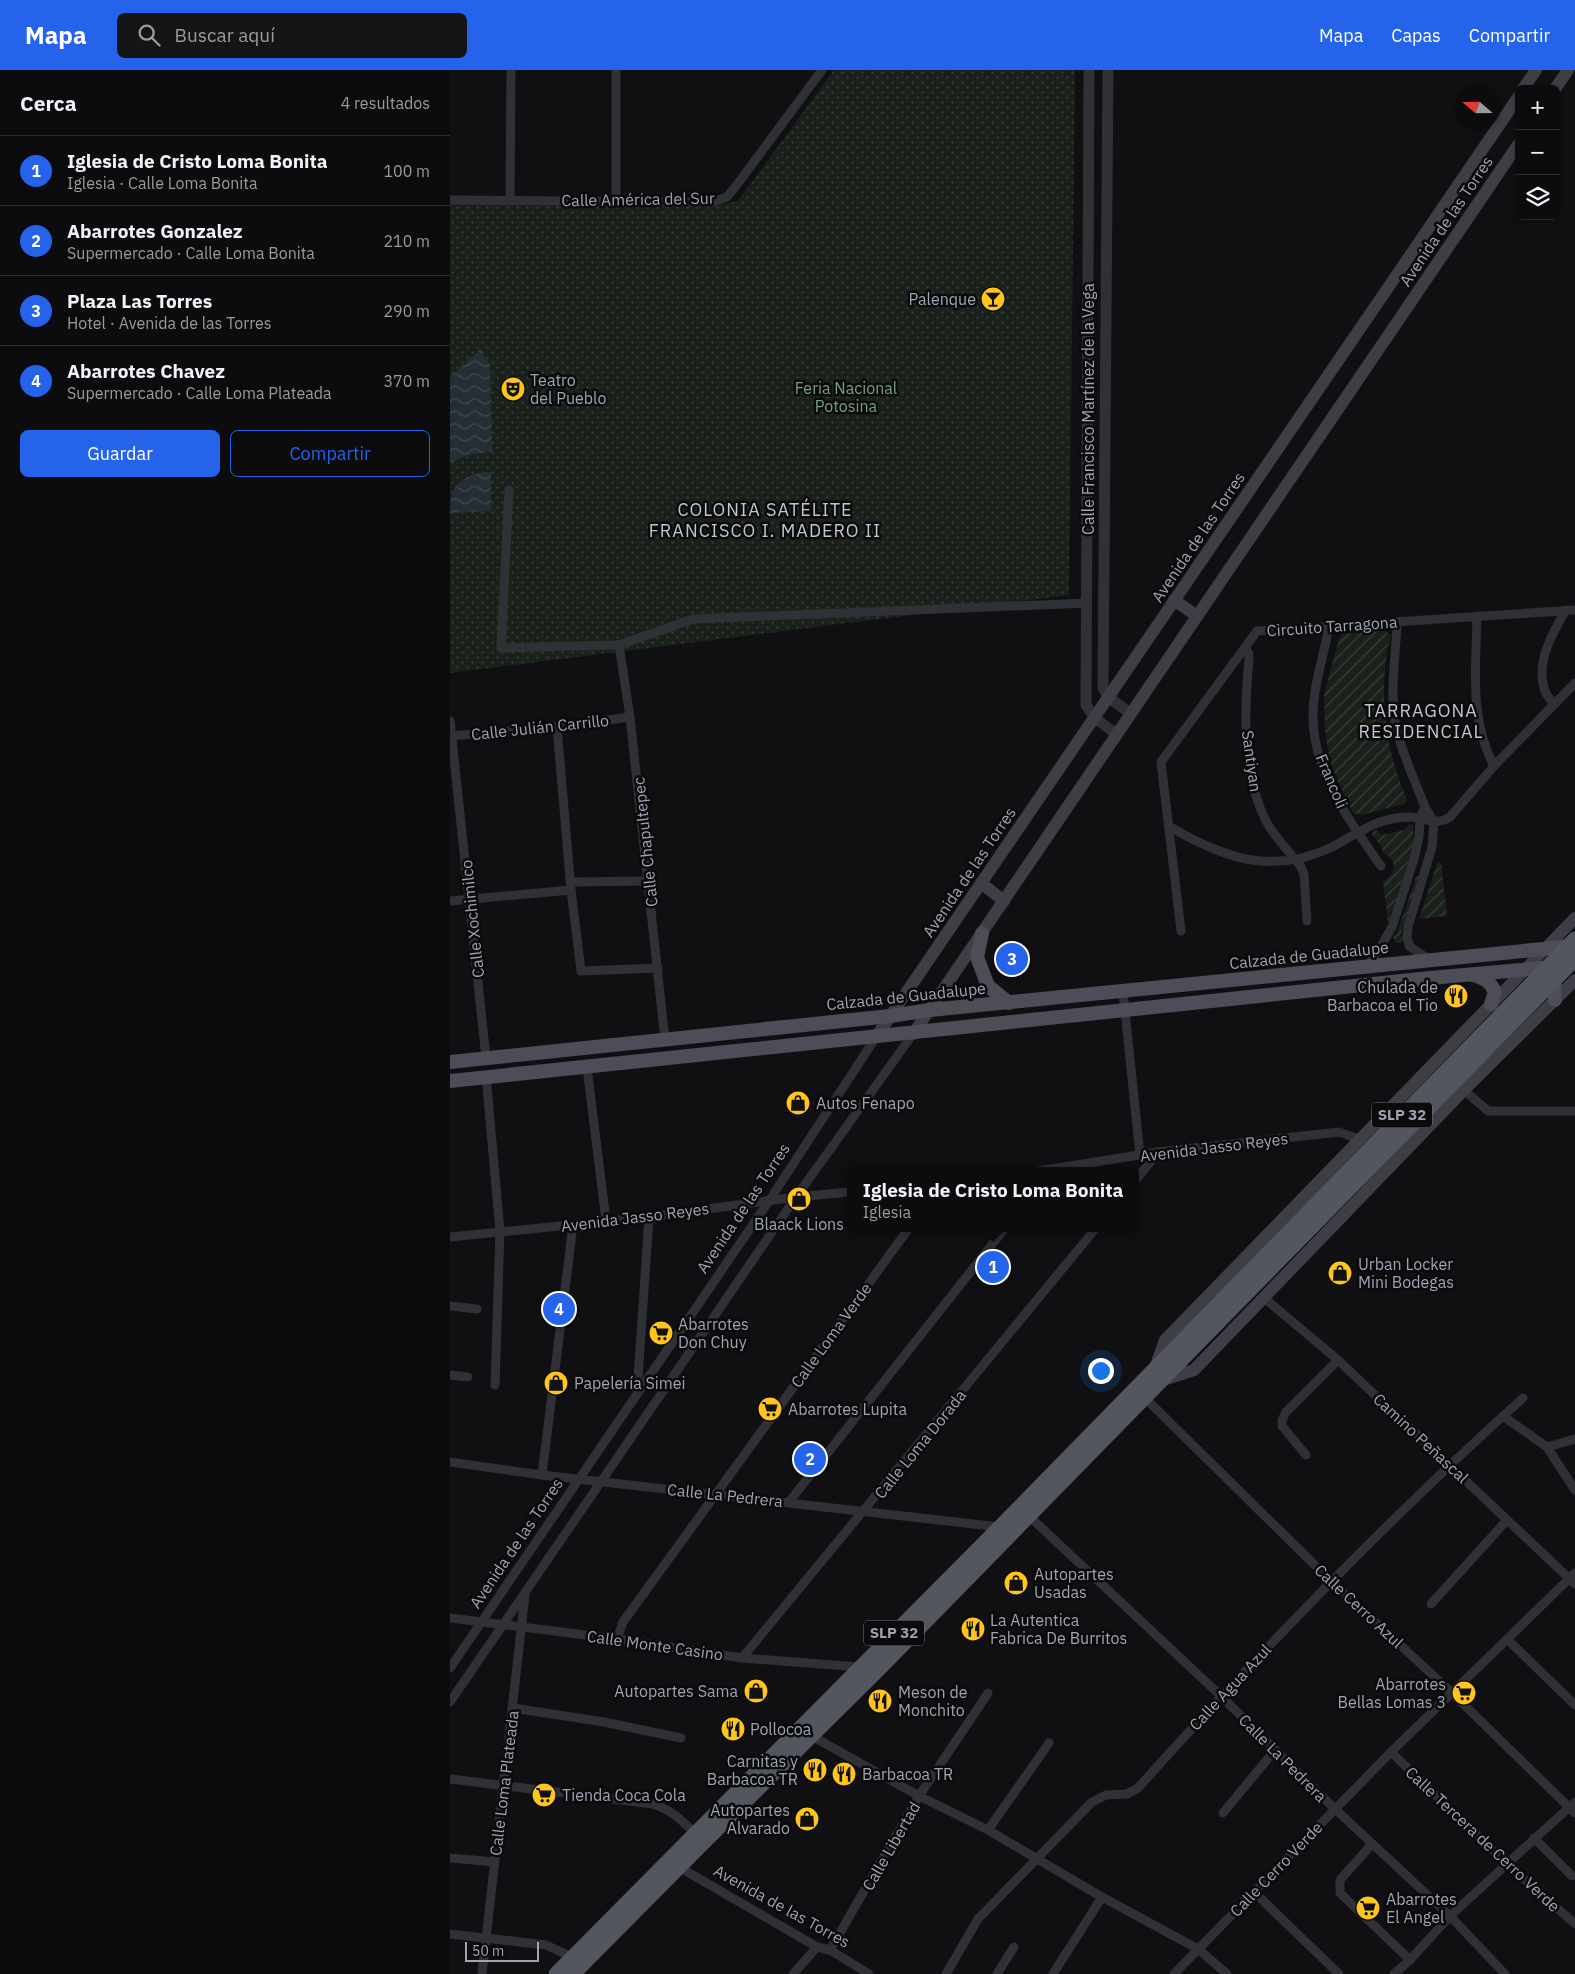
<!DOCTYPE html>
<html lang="es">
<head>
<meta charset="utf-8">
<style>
  :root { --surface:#0c0b0d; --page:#151416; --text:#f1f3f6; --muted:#9a9b9d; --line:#2c2b2e; --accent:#2563eb }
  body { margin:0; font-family:"IBM Plex Sans",sans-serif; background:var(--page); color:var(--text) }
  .controls { position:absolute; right:15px; top:15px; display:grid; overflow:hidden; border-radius:8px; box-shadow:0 1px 4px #0004 }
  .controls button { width:45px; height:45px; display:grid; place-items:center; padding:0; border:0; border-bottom:1px solid var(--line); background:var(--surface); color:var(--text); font:25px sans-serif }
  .compass { position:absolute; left:1005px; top:15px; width:45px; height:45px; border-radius:50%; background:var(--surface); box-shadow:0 1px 4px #0004; rotate:290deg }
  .scale { position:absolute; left:15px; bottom:12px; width:74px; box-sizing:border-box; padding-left:5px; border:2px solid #9fa4b3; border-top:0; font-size:14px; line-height:18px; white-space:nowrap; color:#9fa4b3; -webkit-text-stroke:4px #0b0b0c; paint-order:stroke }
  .you { position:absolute; left:650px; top:1300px; width:18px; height:18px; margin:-12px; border:4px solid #fff; border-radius:50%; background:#1a73e8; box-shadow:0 0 0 8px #1a73e833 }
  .badge { display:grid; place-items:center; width:32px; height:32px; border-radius:50%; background:var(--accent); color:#fff; font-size:16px; font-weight:700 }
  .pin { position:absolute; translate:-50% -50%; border:2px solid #fff; box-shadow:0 1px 5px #0006 }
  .popup { position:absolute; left:397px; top:1097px; width:292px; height:65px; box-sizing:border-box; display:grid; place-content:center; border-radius:8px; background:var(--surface); filter:drop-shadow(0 1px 4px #0005); font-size:16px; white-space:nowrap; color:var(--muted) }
  .popup b { font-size:19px; color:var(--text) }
  .popup::after { content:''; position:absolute; left:50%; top:100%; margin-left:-10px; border:10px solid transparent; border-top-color:var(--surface) }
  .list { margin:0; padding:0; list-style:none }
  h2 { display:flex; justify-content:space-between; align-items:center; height:65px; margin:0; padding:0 20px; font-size:21px }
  h2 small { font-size:16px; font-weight:400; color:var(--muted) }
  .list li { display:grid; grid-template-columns:32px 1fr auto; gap:15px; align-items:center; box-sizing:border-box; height:70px; padding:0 20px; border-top:1px solid var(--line) }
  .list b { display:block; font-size:19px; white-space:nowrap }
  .list p { margin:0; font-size:16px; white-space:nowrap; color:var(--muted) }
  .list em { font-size:16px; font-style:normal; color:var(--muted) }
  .actions { display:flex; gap:10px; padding:15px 20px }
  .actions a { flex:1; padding:11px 0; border:1px solid var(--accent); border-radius:8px; text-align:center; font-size:18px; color:var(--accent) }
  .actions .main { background:var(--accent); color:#fff }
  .icon { flex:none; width:28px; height:28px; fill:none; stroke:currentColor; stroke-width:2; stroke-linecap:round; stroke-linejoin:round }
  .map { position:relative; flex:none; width:1125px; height:1904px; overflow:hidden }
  header { display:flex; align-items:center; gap:30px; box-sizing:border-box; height:70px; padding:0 25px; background:var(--accent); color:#fff }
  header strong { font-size:24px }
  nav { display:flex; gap:28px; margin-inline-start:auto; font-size:18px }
  .search { width:350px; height:45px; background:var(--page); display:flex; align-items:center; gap:12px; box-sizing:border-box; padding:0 18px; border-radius:8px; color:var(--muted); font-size:19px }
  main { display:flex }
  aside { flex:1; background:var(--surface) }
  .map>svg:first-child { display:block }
  .grass { fill:url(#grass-dots) }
  .garden { fill:url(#garden-furrows) }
  .water { fill:url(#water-waves) }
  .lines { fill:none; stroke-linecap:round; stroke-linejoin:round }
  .minor { stroke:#303136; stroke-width:9 }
  .tertiary { stroke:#303136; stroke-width:11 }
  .secondary { stroke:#3e3f46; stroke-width:12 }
  .primary { stroke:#4c4d56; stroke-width:14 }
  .trunk { stroke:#54565f; stroke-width:15 }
  .trunk-bridge { stroke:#54565f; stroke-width:15 }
  .labels { text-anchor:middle; stroke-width:5; stroke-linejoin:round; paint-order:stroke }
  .shield { fill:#0b0b0c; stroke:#737681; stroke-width:1 }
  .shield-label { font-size:15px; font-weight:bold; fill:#9fa4b3 }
  .street-label { font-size:16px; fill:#9fa4b3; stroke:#0b0b0c }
  .poi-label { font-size:16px; fill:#9fa4b3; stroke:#0b0b0c; text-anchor:start }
  .park-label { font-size:16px; fill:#75a07b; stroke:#0b0b0c }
  .neighbourhood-label { font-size:18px; letter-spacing:1px; fill:#c1c3cf; stroke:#0b0b0c }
</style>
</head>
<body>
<header>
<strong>Mapa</strong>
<div class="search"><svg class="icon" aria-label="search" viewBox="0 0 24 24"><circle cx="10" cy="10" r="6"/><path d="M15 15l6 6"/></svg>Buscar aquí</div>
<nav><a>Mapa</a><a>Capas</a><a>Compartir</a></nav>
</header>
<main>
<aside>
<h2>Cerca<small>4 resultados</small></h2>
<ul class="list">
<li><span class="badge">1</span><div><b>Iglesia de Cristo Loma Bonita</b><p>Iglesia · Calle Loma Bonita</p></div><em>100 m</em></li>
<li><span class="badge">2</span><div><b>Abarrotes Gonzalez</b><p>Supermercado · Calle Loma Bonita</p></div><em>210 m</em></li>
<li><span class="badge">3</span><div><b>Plaza Las Torres</b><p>Hotel · Avenida de las Torres</p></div><em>290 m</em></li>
<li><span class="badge">4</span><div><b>Abarrotes Chavez</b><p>Supermercado · Calle Loma Plateada</p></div><em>370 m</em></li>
</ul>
<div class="actions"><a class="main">Guardar</a><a>Compartir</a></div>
</aside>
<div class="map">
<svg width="1125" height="1904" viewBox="0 0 1125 1904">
  <defs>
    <pattern id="grass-dots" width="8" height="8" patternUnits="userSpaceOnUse" patternTransform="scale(1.25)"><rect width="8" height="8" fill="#1a211b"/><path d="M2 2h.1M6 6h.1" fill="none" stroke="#383e3a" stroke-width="1.8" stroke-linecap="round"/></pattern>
    <pattern id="garden-furrows" width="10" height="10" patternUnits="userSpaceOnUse" patternTransform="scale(1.25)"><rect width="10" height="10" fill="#1a211b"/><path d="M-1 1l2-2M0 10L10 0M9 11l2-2" fill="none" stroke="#383e3a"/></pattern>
    <pattern id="water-waves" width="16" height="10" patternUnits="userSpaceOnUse" patternTransform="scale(1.25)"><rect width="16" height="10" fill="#252d35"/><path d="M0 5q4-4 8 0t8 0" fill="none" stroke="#414850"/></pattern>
  </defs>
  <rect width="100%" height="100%" fill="#100f11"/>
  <path class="grass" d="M384,0h241l-6,525 -619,78v-469l264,2 24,-5z"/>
  <g class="garden">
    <path d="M934,560l7,5c-14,52 -6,116 16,164l-4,5 -41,11 -9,-2 -13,-27 -11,-27 -4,-29 -1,-35 14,-53 4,-8z"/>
    <path d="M960,754l3,1v22l-25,76 -5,-41c13,-7 15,-23 0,-29l-1,-5 -10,-14 1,-3 3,-1 5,5 23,-5z"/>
    <path d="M991,792l6,54 -28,3 18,-56z"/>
    <path d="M968,806l1,2 -18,56 2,5 -2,4h-5l-3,-6 4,-4 19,-56z"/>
  </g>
  <g class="water">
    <path d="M30,279l10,16 2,86 -27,5 -15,7v-86z"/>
    <path d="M32,402h9v39l-41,2c0,-27 7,-33 32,-41z"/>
  </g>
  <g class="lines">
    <g class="minor">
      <path d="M0,130l263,2 14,-5 9,-11 86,-116"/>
      <path d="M60,130l1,-130"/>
      <path d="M166,131v-131"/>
      <path d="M59,420l-8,158 118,-3 74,-26 394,-16"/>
      <path d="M1027,546c-1,51 -8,103 17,150"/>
      <path d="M947,552c-1,34 -8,71 -1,105 6,27 19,54 29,80"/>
      <path d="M879,556c-5,30 -16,60 -16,90 0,57 37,106 68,150"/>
      <path d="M169,575l11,72 35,323"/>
      <path d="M795,578l4,6v5c-5,52 -7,115 17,162 9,17 24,31 35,46l3,7 3,47"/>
      <path d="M1104,634c-3,-4 -7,-8 -9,-13 -10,-27 7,-58 21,-81"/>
      <path d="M0,651l36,337"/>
      <path d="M107,657l14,163 10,81 77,-3"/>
      <path d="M0,666l107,-9 73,-10"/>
      <path d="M720,757c54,31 102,49 162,20 16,-8 31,-19 48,-25 9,-3 20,-5 30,-5 15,1 26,9 40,0l44,-51 81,-83"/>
      <path d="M120,812l79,-1"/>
      <path d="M0,831l121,-11"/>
      <path d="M731,861l-20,-169 96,-131 318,-21"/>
      <path d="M917,897l13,-19 12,-21 22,-68 5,-22 1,-19 5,-11 9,15 -2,25 -24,80 -1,11 3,9 19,12"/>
      <path d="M673,922l17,163"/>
      <path d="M137,997l19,154"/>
      <path d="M36,1006l14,155 -5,154"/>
      <path d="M1014,1020l24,21h87"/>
      <path d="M589,1101l119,-19 181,-20 20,7"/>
      <path d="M686,1110l22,-28"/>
      <path d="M0,1167l199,-20 147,-20 54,-5"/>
      <path d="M813,1227l75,63 237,224"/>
      <path d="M0,1236l27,3"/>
      <path d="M0,1305l18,2"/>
      <path d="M187,1322l12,-175"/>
      <path d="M695,1328l186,183 120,111 124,121"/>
      <path d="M1053,1346l44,31 28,43"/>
      <path d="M1097,1377l28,-8"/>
      <path d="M856,1385l-24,-29v-6l4,-8 52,-52"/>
      <path d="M0,1392l92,13 458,52"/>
      <path d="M92,1405l31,-250"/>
      <path d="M339,1432l216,-274"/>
      <path d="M579,1446l192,180 114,113 115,107 55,58"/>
      <path d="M981,1534l76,-84"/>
      <path d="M0,1548l167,21 125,19 118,9"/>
      <path d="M167,1569l6,-17 286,-394"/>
      <path d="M1057,1569l68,66"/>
      <path d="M292,1588l354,-430"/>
      <path d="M0,1598l319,-467 107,-164"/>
      <path d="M0,1632l346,-505 117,-163"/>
      <path d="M63,1638l91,14 77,16"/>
      <path d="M360,1665l109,61 69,34 114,67 96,52 29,25"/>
      <path d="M941,1682l115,111 69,61"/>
      <path d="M0,1709l203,25c19,6 29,17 43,30"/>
      <path d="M773,1743l52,-63"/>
      <path d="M538,1760l61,-87"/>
      <path d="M1084,1768l38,38"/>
      <path d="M922,1774l-32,36v13l70,67"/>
      <path d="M0,1788l45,4"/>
      <path d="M229,1797l138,80 13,3 39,24"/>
      <path d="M804,1822l85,82"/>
      <path d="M0,1864l96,11 26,12"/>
      <path d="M380,1880l89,-154 69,-103"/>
      <path d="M32,1904l43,-379"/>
      <path d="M343,1904l24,-27"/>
      <path d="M496,1904l32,-55 114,-117 14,-7 21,-1 11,-6c122,-136 249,-268 385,-390"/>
      <path d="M547,1904l17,-27"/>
      <path d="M603,1904l49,-77"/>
      <path d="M724,1904l217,-222 184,-179"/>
      <path d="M944,1904l16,-14 40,-44 125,-114"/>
    </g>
    <g class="tertiary">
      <path d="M639,0l-3,635 8,12 22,17"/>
      <path d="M658,0l-5,617 5,10 22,16"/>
    </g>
    <g class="secondary">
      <path d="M1073,19l13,-19"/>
      <path d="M1105,19l13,-19"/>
      <path d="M724,530l23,16"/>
      <path d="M531,813l23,18"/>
      <path d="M463,964l606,-891"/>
      <path d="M426,967l643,-941"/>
      <path d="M705,1298l10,-28 410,-422"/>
      <path d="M713,1310l31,-10 270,-280 111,-110"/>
    </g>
    <g class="primary">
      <path d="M532,863l-5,24 11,29 21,17"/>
      <path d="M1104,902l1,28"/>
      <path d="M1023,905c11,3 17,6 22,17l-4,12"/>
      <path d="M0,992l440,-46 40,-6 643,-64"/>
      <path d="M0,1011l980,-103 123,-11"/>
    </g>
    <g class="trunk">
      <path d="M106,1904l444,-447 231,-236"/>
      <path d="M123,1904l131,-132 174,-172 362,-370"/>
    </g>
    <g class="trunk-bridge">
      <path d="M781,1221l344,-352"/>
      <path d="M790,1230l335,-341"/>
    </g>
  </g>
  <defs>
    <symbol id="bar-disc" viewBox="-11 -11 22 22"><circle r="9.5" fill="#ffc51a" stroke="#0b0b0c"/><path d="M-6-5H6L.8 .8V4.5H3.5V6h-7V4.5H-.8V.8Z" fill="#111"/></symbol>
    <symbol id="theatre-disc" viewBox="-11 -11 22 22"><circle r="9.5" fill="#ffc51a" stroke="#0b0b0c"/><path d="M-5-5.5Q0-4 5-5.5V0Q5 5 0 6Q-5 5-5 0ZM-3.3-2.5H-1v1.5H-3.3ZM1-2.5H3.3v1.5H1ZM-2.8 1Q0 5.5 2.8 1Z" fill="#111"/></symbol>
    <symbol id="restaurant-disc" viewBox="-11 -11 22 22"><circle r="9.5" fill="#ffc51a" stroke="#0b0b0c"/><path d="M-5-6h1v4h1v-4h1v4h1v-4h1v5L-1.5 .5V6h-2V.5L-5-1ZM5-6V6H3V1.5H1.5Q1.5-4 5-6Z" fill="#111"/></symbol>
    <symbol id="shop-disc" viewBox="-11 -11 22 22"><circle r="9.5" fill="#ffc51a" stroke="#0b0b0c"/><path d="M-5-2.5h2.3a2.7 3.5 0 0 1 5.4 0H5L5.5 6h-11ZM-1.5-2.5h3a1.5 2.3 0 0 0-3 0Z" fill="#111"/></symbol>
    <symbol id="supermarket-disc" viewBox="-11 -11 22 22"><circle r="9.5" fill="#ffc51a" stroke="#0b0b0c"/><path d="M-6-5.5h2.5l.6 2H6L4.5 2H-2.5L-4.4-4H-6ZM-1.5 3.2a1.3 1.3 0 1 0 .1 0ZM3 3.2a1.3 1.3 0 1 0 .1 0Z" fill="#111"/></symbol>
  </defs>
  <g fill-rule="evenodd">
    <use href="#bar-disc" x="529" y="215" width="28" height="28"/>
    <use href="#theatre-disc" x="49" y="305" width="28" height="28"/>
    <use href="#restaurant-disc" x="992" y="912" width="28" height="28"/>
    <use href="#shop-disc" x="334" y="1019" width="28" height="28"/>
    <use href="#shop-disc" x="335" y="1115" width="28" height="28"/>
    <use href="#shop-disc" x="876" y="1189" width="28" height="28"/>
    <use href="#supermarket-disc" x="197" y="1249" width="28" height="28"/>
    <use href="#shop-disc" x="92" y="1299" width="28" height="28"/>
    <use href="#supermarket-disc" x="306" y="1325" width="28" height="28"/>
    <use href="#shop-disc" x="552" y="1499" width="28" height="28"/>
    <use href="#restaurant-disc" x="509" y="1545" width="28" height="28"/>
    <use href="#shop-disc" x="292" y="1607" width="28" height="28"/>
    <use href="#supermarket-disc" x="1000" y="1609" width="28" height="28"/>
    <use href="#restaurant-disc" x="416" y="1617" width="28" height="28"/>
    <use href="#restaurant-disc" x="269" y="1645" width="28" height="28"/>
    <use href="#restaurant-disc" x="351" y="1686" width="28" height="28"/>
    <use href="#restaurant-disc" x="380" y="1690" width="28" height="28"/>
    <use href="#supermarket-disc" x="80" y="1711" width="28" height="28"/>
    <use href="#shop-disc" x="343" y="1735" width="28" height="28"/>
    <use href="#supermarket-disc" x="904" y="1824" width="28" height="28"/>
  </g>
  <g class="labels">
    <g class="shield">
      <rect x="922" y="1032.5" width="60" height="25" rx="4"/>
      <rect x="414" y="1550.5" width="60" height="25" rx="4"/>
    </g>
    <g class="shield-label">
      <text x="952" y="1050">SLP 32</text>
      <text x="444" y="1568">SLP 32</text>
    </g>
    <g class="street-label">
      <text transform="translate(188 129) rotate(-1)" y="6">Calle América del Sur</text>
      <text transform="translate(996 151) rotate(-56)" y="6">Avenida de las Torres</text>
      <text transform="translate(638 339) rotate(-90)" y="6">Calle Francisco Martínez de la Vega</text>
      <text transform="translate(748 467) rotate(-56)" y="6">Avenida de las Torres</text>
      <text transform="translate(882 556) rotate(-4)" y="6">Circuito Tarragona</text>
      <text transform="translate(90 657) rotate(-6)" y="6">Calle Julián Carrillo</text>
      <text transform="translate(802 691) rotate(82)" y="6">Santiyan</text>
      <text transform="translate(882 711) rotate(67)" y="6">Francoli</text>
      <text transform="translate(195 772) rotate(-96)" y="6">Calle Chapultepec</text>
      <text transform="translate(519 802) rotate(-56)" y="6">Avenida de las Torres</text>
      <text transform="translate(22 849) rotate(-96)" y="6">Calle Xochimilco</text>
      <text transform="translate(859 885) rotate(-6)" y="6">Calzada de Guadalupe</text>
      <text transform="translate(456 926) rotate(-6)" y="6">Calzada de Guadalupe</text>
      <text transform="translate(764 1077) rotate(-7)" y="6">Avenida Jasso Reyes</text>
      <text transform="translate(293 1138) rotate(-56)" y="6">Avenida de las Torres</text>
      <text transform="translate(185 1147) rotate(-7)" y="6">Avenida Jasso Reyes</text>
      <text transform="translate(381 1265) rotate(-54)" y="6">Calle Loma Verde</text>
      <text transform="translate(971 1368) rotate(43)" y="6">Camino Peñascal</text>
      <text transform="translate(470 1374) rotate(-51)" y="6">Calle Loma Dorada</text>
      <text transform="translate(275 1425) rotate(6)" y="6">Calle La Pedrera</text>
      <text transform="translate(66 1473) rotate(-56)" y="6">Avenida de las Torres</text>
      <text transform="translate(909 1536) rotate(43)" y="6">Calle Cerro Azul</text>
      <text transform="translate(205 1575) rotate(8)" y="6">Calle Monte Casino</text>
      <text transform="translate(780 1617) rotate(-47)" y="6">Calle Agua Azul</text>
      <text transform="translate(833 1688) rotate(45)" y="6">Calle La Pedrera</text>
      <text transform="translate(54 1713) rotate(-83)" y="6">Calle Loma Plateada</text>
      <text transform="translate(1033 1769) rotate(43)" y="6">Calle Tercera de Cerro Verde</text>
      <text transform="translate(441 1776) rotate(-60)" y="6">Calle Libertad</text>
      <text transform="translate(826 1799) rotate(-46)" y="6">Calle Cerro Verde</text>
      <text transform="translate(332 1836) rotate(29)" y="6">Avenida de las Torres</text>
    </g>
    <g class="poi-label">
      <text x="526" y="235" text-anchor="end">Palenque</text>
      <text x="80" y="316">Teatro<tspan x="80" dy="18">del Pueblo</tspan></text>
      <text x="988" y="923" text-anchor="end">Chulada de<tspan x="988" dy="18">Barbacoa el Tio</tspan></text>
      <text x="366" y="1039">Autos Fenapo</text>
      <text x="349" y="1160" text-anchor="middle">Blaack Lions</text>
      <text x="908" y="1200">Urban Locker<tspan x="908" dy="18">Mini Bodegas</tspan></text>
      <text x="228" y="1260">Abarrotes<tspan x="228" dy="18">Don Chuy</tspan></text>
      <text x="124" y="1319">Papelería Simei</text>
      <text x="338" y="1345">Abarrotes Lupita</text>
      <text x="584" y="1510">Autopartes<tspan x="584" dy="18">Usadas</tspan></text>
      <text x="540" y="1556">La Autentica<tspan x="540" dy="18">Fabrica De Burritos</tspan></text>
      <text x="996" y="1620" text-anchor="end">Abarrotes<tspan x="996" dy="18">Bellas Lomas 3</tspan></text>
      <text x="288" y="1627" text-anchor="end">Autopartes Sama</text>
      <text x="448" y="1628">Meson de<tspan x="448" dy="18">Monchito</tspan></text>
      <text x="300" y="1665">Pollocoa</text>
      <text x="348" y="1697" text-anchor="end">Carnitas y<tspan x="348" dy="18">Barbacoa TR</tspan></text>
      <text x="412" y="1710">Barbacoa TR</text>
      <text x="112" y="1731">Tienda Coca Cola</text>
      <text x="340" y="1746" text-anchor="end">Autopartes<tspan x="340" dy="18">Alvarado</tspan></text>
      <text x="936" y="1835">Abarrotes<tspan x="936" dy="18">El Angel</tspan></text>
    </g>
    <g class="park-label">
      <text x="396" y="324">Feria Nacional<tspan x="396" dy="18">Potosina</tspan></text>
    </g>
    <g class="neighbourhood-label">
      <text x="315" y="446">COLONIA SATÉLITE<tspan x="315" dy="21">FRANCISCO I. MADERO II</tspan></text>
      <text x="971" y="647">TARRAGONA<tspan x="971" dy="21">RESIDENCIAL</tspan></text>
    </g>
  </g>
</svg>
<div class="controls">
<button>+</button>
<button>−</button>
<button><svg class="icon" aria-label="layers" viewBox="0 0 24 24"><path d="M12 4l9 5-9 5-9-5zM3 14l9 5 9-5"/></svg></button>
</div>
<svg class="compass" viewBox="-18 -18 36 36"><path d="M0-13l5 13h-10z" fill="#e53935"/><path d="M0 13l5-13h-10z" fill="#9a9b9d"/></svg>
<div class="scale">50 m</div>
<div class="you"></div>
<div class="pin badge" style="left:543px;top:1197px">1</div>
<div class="popup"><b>Iglesia de Cristo Loma Bonita</b>Iglesia</div>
<div class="pin badge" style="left:360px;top:1389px">2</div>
<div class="pin badge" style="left:562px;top:889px">3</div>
<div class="pin badge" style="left:109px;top:1239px">4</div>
</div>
</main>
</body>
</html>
